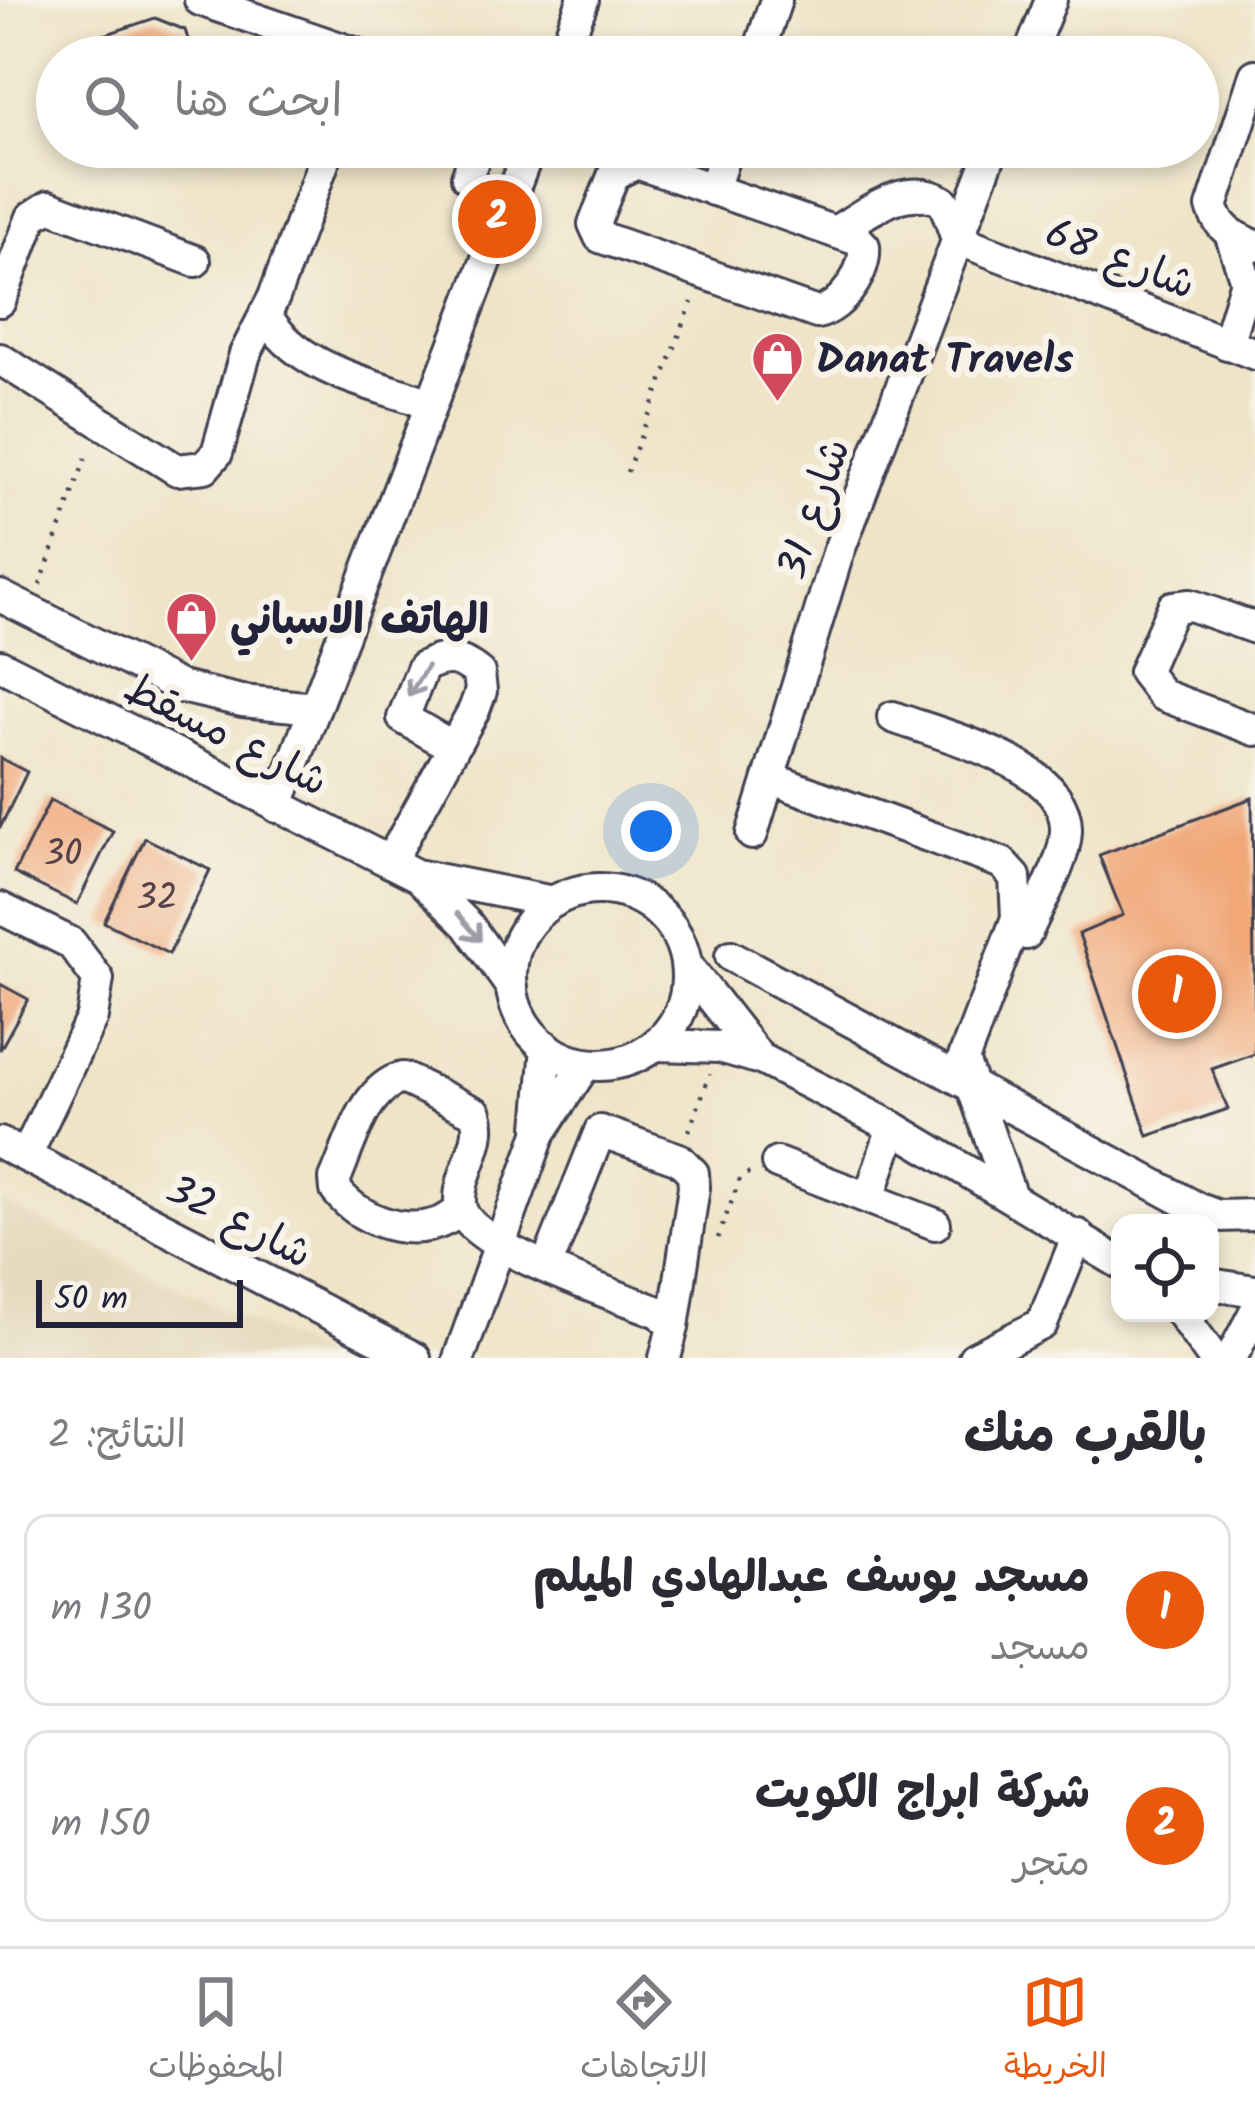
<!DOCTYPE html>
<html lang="ar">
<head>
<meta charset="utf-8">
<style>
  :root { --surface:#fff; --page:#f7f7f7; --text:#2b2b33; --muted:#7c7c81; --line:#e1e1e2; --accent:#ea580c }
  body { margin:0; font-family:Kalam,"Playpen Sans Arabic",sans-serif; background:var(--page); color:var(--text); direction:rtl }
  .controls { position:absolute; right:36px; bottom:36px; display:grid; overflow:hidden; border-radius:24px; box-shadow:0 6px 18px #0003 }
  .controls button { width:108px; height:108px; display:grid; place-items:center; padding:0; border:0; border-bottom:3px solid var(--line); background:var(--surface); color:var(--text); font:60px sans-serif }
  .scale { position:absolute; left:36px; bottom:30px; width:207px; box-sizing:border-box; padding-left:12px; border:6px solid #22223b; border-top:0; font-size:33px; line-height:42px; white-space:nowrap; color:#22223b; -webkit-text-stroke:9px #f7f3e8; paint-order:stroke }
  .you { position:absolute; left:651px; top:831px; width:42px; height:42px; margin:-30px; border:9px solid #fff; border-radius:50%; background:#1a73e8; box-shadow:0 0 0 18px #1a73e833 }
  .badge { display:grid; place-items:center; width:78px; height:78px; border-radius:50%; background:var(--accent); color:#fff; font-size:39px; font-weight:700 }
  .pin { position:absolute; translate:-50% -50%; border:6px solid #fff; box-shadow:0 3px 12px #0006 }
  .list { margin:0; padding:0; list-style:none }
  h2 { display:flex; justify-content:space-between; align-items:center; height:156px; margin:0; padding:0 48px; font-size:51px }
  h2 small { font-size:39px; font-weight:400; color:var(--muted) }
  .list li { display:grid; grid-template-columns:78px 1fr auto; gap:36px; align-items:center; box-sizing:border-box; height:192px; margin:0 24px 24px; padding:0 24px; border:3px solid var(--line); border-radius:24px }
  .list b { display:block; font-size:45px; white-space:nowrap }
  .list p { margin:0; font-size:39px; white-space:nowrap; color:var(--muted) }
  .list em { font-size:39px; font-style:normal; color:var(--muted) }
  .icon { flex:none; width:66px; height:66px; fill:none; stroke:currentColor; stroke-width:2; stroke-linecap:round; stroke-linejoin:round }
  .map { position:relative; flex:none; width:1255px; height:1358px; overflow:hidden; direction:ltr }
  .search { position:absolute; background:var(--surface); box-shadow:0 6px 18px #0003; left:36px; right:36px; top:36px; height:132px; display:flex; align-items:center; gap:30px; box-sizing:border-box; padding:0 42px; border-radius:66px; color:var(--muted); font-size:45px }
  .sheet { height:588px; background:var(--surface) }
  nav { display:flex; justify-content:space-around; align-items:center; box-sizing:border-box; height:168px; border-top:3px solid var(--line); background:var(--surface); font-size:33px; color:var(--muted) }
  nav a { display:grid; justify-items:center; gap:6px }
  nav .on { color:var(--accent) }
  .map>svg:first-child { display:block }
  .built { fill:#e3d6b7 }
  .building { fill:#f1a778 }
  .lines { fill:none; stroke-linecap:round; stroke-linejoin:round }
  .minor-casing { stroke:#413f50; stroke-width:36 }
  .path { stroke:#413f50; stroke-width:4.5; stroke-dasharray:3 9; stroke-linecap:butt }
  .minor { stroke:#fff; stroke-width:30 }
  .oneway { stroke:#9c9ca7 }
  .labels { text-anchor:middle; stroke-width:12; stroke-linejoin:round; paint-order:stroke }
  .number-label { font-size:36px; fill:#56434a }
  .street-label { font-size:42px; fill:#22223b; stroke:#f7f3e8 }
  .poi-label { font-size:42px; font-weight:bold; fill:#22223b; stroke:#f7f3e8; text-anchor:start }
</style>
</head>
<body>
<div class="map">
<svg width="1255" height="1358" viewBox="0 0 1255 1358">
  <rect width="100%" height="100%" fill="#f7f3e8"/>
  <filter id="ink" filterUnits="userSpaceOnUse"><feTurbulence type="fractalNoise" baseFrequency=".00833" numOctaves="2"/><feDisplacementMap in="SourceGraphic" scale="24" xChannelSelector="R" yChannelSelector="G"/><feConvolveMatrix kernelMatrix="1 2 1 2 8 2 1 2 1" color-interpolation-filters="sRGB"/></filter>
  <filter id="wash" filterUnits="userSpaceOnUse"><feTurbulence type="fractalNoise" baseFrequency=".004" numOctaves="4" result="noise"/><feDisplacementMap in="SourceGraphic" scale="48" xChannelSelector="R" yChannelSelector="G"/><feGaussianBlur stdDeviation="2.7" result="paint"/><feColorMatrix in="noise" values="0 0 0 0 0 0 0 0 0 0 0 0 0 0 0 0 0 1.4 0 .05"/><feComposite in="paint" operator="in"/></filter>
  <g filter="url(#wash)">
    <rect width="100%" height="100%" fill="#efe4c8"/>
    <path class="built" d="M0,1202l325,156h-325z"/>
    <g id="blocks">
      <g class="building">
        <path d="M155,18l30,12 9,27h-109l-5,-14z"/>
        <path d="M117,147h33l1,1 -30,10z"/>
        <path d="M0,758l27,14 -27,56z"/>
        <path d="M1252,798l3,256 -43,15 16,40 -80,27 -69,-202 44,-19 -24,-60z"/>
        <path d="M50,800l63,31 -36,73 -63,-31z"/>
        <path d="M145,838l65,32 -41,84 -65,-32z"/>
        <path d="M0,984l28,15 -28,51z"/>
      </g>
    </g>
  </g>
  <g filter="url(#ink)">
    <use href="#blocks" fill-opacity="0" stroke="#413f50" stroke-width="3"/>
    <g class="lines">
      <defs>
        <g id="minor">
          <path d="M200,0l166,57"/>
          <path d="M562,57l21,-57"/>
          <path d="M757,57l19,-57"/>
          <path d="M1028,57l23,-57"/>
          <path d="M1255,75l-43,132c8,23 21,29 43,39"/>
          <path d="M637,163l221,77 6,6c3,25 -22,62 -47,67l-217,-76 -6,-13 20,-50z"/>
          <path d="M467,177l11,-30"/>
          <path d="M713,190l14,-43"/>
          <path d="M835,232c33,-20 71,-52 109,-30l13,37 298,115"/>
          <path d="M0,301l32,-84 17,-11 146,55"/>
          <path d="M265,313c31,58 108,70 165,91"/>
          <path d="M1227,344l19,-63 -15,-45"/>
          <path d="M0,359l177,111 28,-3 12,-14 28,-99 29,-57 55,-150"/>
          <path d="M0,596l181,91 61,14 73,7"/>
          <path d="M1255,628l-65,-23 -17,2 -29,65 18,23 93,35"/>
          <path d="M0,665l416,210 137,27"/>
          <path d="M893,717c52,20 176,47 173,114 -1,32 -28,74 -40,103"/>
          <path d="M772,779l230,84 13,14 2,41 -54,142 47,134"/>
          <path d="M277,807l253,-660"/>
          <path d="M752,834l86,-281 155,-406"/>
          <path d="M390,862l84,-152 7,-19 -2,-18c-21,-17 -33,-18 -56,-6l-20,51 50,29"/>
          <path d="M421,879l47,46 44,63"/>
          <circle cx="599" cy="977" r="88"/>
          <path d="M0,908l71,35 27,36 -6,38 -66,139"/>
          <path d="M731,956l468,253 19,7 37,-1"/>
          <path d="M687,966l70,89"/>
          <path d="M655,1045l65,2 41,12 132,68 227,136"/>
          <path d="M540,1127l7,-80"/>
          <path d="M0,1143l415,215"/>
          <path d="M777,1163l158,61"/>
          <path d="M869,1198l24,-71"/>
          <path d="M460,1210c-35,32 -96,17 -124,-20l-1,-11c15,-33 29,-93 68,-101l73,35c10,31 -18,59 -16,91 4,43 161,92 201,109l12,14 -8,31"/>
          <path d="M547,1265l53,-134 79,28 14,14 1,14 -21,140"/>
          <path d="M1210,1284l45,7"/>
          <path d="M1181,1313l32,45"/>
          <path d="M459,1358l81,-225 45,-68"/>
          <path d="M974,1358l68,-34 36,-89"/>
          <path d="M1231,1358l24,-46"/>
        </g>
      </defs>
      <use href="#minor" class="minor-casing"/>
      <g class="path">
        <path d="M627,472l65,-170"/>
        <path d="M40,585l49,-136"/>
        <path d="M689,1131l21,-57"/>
        <path d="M718,1238l23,-62 11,-4"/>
      </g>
      <use href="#minor" class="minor"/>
    </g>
    <defs><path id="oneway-shaft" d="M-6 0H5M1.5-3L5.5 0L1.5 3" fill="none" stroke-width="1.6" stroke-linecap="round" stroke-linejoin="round" transform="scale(3)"/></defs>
    <g class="oneway">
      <use href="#oneway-shaft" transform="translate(418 681) rotate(122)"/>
      <use href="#oneway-shaft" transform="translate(469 927) rotate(50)"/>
    </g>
  </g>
  <defs>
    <symbol id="shop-pin" viewBox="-11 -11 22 30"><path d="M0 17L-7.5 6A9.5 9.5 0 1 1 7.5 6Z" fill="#d1495b" stroke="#f7f3e8"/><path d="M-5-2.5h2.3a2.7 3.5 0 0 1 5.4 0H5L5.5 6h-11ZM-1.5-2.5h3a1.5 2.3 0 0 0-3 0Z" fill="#fff"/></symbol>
  </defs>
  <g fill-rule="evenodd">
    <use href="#shop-pin" x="748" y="328" width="59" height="81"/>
    <use href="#shop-pin" x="162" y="588" width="59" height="81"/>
  </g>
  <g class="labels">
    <g class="number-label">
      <text x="63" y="865">30</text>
      <text x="157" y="909">32</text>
    </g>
    <g class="street-label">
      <text transform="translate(1121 257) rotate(21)" y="15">شارع 68</text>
      <text transform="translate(812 508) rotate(-71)" y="15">شارع 31</text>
      <text transform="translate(227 733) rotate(27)" y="15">شارع مسقط</text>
      <text transform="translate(240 1220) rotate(27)" y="15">شارع 32</text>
    </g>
    <g class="poi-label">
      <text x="816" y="373">Danat Travels</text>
      <text x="230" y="633">الهاتف الاسباني</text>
    </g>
  </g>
</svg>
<div class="controls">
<button><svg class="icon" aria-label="locate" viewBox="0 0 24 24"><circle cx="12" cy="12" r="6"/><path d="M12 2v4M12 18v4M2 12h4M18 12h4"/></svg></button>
</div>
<div class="scale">50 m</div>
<div class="you"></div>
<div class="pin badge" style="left:1177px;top:994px">1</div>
<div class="pin badge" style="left:497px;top:219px">2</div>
<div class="search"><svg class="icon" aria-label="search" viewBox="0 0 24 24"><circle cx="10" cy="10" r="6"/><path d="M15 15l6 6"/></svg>ابحث هنا</div>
</div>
<section class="sheet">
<h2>بالقرب منك<small>النتائج: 2</small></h2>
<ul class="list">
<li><span class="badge">1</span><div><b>مسجد يوسف عبدالهادي الميلم</b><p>مسجد</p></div><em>130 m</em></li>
<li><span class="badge">2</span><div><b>شركة ابراج الكويت</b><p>متجر</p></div><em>150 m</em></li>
</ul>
</section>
<nav>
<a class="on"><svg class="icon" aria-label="map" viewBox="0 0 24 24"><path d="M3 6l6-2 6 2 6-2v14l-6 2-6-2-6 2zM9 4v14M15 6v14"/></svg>الخريطة</a>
<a><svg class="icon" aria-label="directions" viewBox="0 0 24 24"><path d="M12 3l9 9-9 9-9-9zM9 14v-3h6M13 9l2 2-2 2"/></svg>الاتجاهات</a>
<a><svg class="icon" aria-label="saved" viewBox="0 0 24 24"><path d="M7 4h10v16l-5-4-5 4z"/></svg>المحفوظات</a>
</nav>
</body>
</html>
